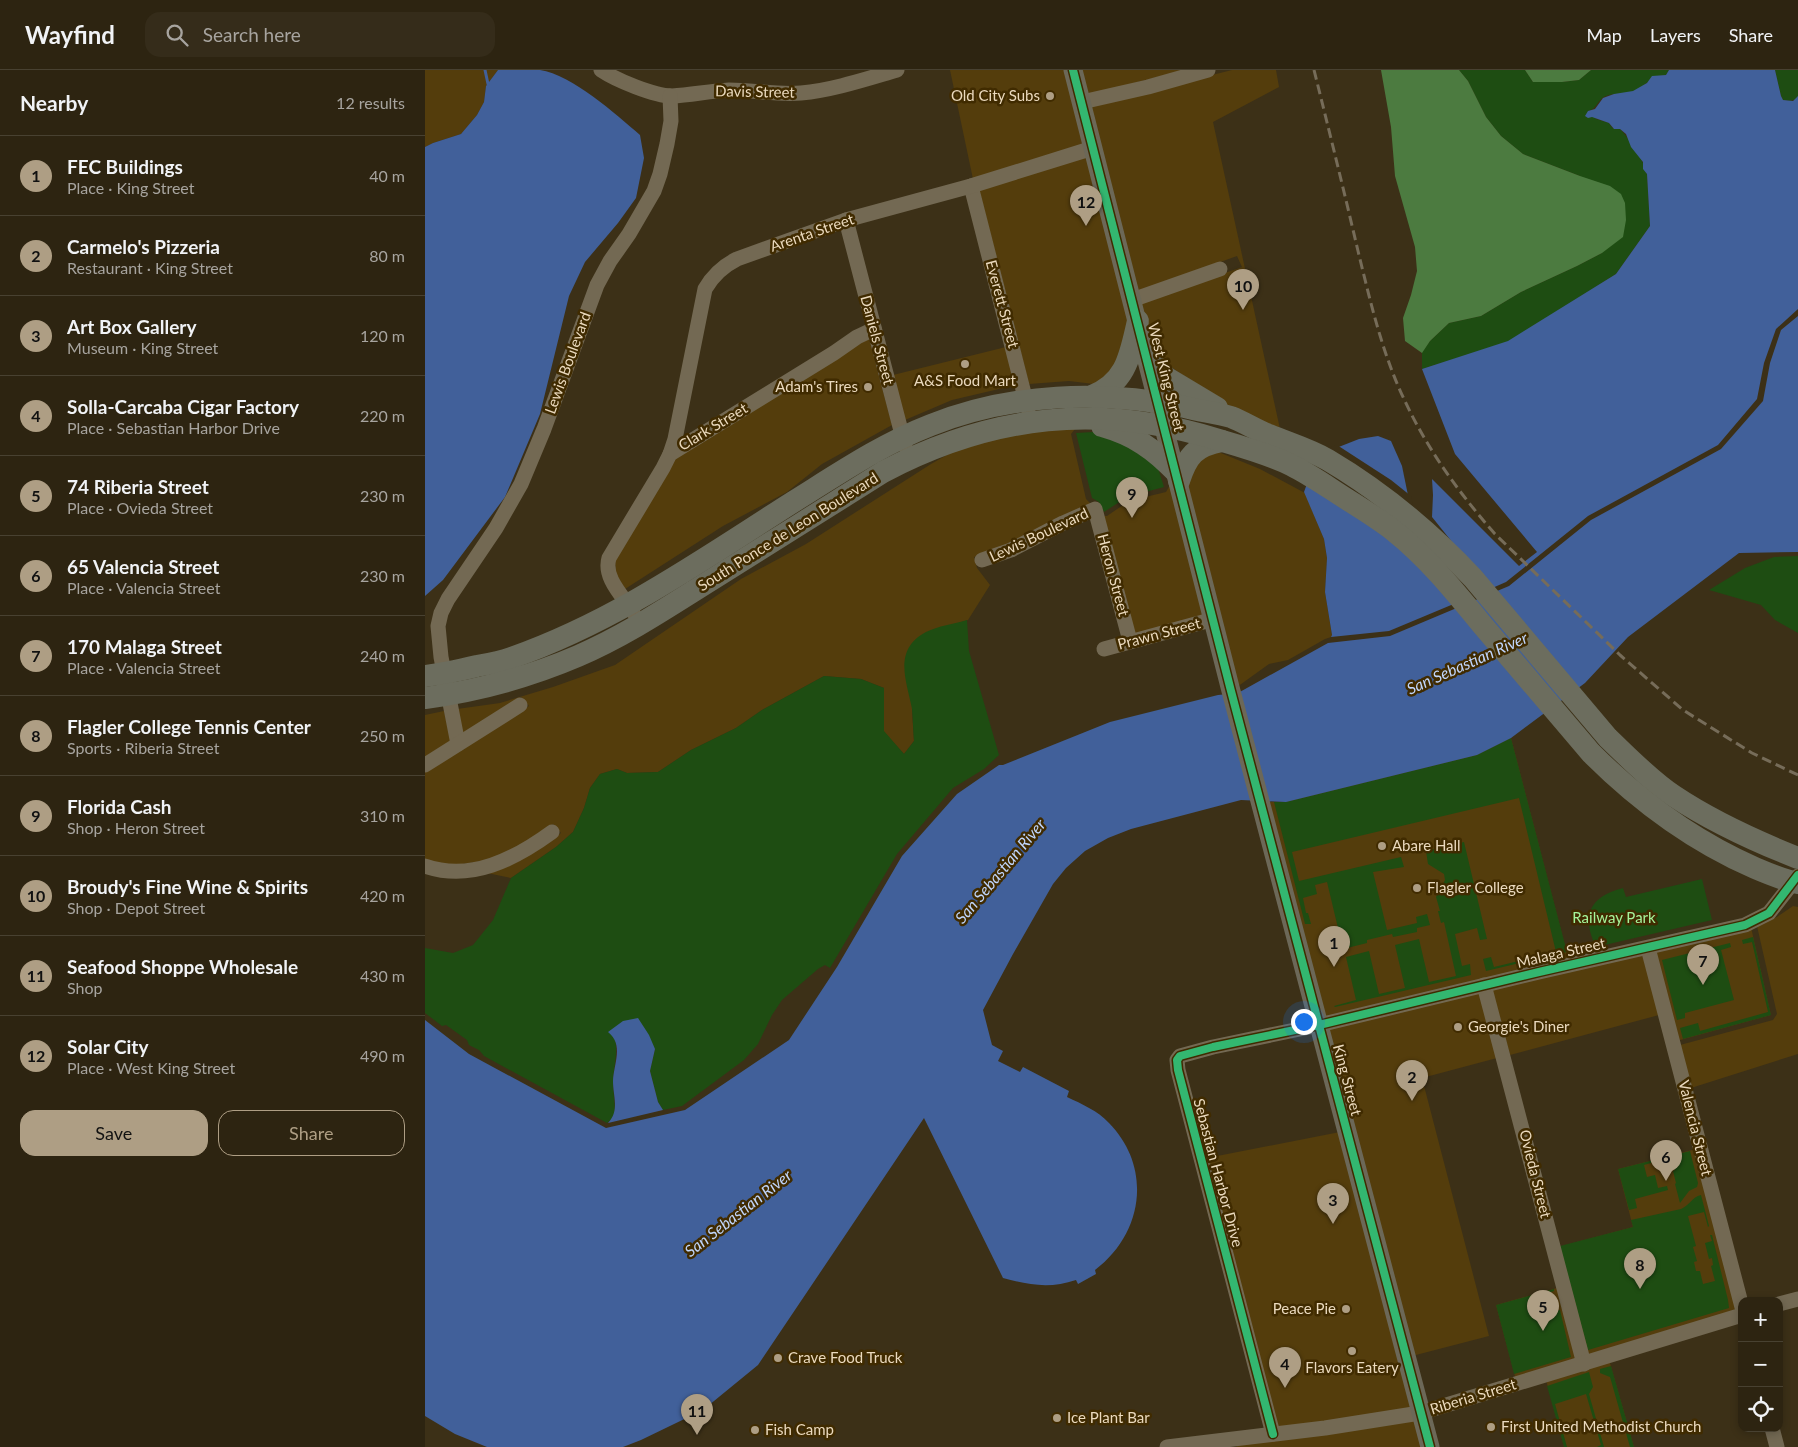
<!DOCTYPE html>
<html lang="en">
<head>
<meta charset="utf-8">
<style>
  :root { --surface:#2d2411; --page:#352c1a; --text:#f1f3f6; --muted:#a7a49f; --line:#484131; --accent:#ae9e84 }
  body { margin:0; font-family:Lato,sans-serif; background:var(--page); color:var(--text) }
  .controls { position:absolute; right:15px; bottom:15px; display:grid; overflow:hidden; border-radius:10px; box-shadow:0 2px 8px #0003 }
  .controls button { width:45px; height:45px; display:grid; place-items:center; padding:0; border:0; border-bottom:1px solid var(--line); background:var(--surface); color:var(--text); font:25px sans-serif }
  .you { position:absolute; left:878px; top:951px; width:18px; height:18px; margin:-12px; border:4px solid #fff; border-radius:50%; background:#1a73e8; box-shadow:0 0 0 8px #1a73e833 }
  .badge { display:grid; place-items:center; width:32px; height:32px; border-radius:50%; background:var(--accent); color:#111; font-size:16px; font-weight:700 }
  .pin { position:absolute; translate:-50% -41px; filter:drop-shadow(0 1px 2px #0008) }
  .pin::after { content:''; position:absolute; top:26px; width:18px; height:15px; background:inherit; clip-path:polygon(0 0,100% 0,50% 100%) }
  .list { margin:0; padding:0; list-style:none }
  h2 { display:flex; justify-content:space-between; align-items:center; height:65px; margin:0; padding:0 20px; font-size:21px }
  h2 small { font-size:16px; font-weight:400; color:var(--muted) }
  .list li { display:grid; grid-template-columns:32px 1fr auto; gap:15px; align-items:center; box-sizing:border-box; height:80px; padding:0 20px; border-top:1px solid var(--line) }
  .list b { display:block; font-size:19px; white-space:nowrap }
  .list p { margin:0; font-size:16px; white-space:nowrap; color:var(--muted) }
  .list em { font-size:16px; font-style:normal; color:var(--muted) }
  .actions { display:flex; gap:10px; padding:15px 20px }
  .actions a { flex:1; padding:11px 0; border:1px solid var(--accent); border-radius:15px; text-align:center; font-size:18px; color:var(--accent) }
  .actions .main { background:var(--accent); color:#111 }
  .icon { flex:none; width:28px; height:28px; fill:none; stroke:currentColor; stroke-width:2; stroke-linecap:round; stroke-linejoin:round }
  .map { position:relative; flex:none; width:1373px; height:1377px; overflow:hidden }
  header { display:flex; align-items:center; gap:30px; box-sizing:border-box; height:70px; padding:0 25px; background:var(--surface); border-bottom:1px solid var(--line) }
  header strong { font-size:24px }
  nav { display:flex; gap:28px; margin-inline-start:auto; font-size:18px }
  .search { width:350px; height:45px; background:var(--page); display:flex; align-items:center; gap:12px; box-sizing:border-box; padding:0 18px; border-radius:15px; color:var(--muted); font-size:19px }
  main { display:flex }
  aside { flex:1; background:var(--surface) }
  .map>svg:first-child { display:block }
  .built { fill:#543d0c }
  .green { fill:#1e4d12 }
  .forest { fill:#4c7b40 }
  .water { fill:#41609a }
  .pier { fill:#3c3017 }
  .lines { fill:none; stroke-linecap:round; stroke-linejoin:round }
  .stream { stroke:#41609a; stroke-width:3 }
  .minor { stroke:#736953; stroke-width:15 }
  .major { stroke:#6c6858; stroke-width:19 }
  .highway { stroke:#6c6d5e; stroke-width:22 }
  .rail { stroke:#766c59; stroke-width:3; stroke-dasharray:10 5; stroke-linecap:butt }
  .cycleway-casing { stroke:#402b00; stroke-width:11 }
  .cycleway { stroke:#33b770; stroke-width:8 }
  .poi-dot { fill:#ae9e84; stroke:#402b00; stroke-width:2 }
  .labels { text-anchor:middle; stroke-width:5; stroke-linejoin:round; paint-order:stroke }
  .street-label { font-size:15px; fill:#ebdabe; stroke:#402b00 }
  .poi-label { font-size:15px; fill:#ebdabe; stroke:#402b00; text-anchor:start }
  .park-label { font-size:15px; fill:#a5f49a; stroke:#402b00 }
  .water-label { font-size:16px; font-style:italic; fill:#c0d6fc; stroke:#402b00 }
</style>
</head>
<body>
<header>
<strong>Wayfind</strong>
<div class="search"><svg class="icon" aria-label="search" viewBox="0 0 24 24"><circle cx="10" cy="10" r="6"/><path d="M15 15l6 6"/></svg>Search here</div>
<nav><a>Map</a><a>Layers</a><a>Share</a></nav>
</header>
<main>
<aside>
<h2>Nearby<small>12 results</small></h2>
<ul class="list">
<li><span class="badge">1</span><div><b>FEC Buildings</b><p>Place · King Street</p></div><em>40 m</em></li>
<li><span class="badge">2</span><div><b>Carmelo's Pizzeria</b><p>Restaurant · King Street</p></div><em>80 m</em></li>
<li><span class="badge">3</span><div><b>Art Box Gallery</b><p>Museum · King Street</p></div><em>120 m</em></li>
<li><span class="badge">4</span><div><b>Solla-Carcaba Cigar Factory</b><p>Place · Sebastian Harbor Drive</p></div><em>220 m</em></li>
<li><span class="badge">5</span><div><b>74 Riberia Street</b><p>Place · Ovieda Street</p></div><em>230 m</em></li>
<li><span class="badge">6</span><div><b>65 Valencia Street</b><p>Place · Valencia Street</p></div><em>230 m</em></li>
<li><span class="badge">7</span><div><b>170 Malaga Street</b><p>Place · Valencia Street</p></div><em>240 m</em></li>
<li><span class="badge">8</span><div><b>Flagler College Tennis Center</b><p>Sports · Riberia Street</p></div><em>250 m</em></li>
<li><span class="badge">9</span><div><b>Florida Cash</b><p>Shop · Heron Street</p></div><em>310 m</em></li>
<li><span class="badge">10</span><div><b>Broudy's Fine Wine &amp; Spirits</b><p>Shop · Depot Street</p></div><em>420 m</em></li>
<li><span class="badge">11</span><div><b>Seafood Shoppe Wholesale</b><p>Shop</p></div><em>430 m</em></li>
<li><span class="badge">12</span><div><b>Solar City</b><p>Place · West King Street</p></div><em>490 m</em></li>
</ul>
<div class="actions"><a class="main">Save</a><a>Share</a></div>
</aside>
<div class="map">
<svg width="1373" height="1377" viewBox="0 0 1373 1377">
  <rect width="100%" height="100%" fill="#3c3017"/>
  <g class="built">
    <path d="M0,0h73l-12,16 -2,16 -7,13 -16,19 -28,9 -8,4z"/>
    <path d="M525,0h116l20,75 -113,34z"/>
    <path d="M655,0h105l-98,25z"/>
    <path d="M807,0h44l3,17 -66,35 67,307 -50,-20 -77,-55 -14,-51 103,-36 -5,-11 -100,36 -48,-186z"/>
    <path d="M663,86l43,166 -9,37 -20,26 -33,-4 -40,3 -50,-195z"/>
    <path d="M444,268l23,87 -70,39 -35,28 -64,34 -98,63 -9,-14 -1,-15 61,-103z"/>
    <path d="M581,277l10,38 -64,15 -47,20 -12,-45z"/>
    <path d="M613,357l37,2 -4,5 15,65 5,5 -94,46 -23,7 3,11 13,17 -22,35 -42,13 -14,77 2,31 -10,13 -21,-23 1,-43 -23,-9 -37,-3 -62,34 -26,18 -45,22 -33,22 -31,1 -10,-4 -17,5 -10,14 -6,20 -11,24 -17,15 -45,31 -24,-5 52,-24 22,-16 -8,-9 -22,16 -41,20 -42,6 -23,-7v-87l36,-22 4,-1v-2l64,-41 -8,-9 -58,38 -6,-26 43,-6 53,-16 62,-22 126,-86 65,-35 125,-80 37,-21z"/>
    <path d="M786,379l49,20 45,24 19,46 3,19 -2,34 7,43 -1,2 -6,2 -37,21 -19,4 -32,23 -51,-206 5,-14z"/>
    <path d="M746,405l35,140 -71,19 -31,-118h3l22,-15 37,-9 4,-7z"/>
    <path d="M19,641l7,31 -26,16v-43z"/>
    <path d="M1086,668l59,227 -251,60 -58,-223h25l191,-47z"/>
    <path d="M1368,836l5,1v147l-107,34 -11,-43 93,-25 4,-6 -20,-88 20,-9z"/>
    <path d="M1325,853l21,92 -98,27 -25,-94z"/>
    <path d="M1218,885l16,60 -149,40 -18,-66z"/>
    <path d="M1054,922l18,66 -75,20 67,258 -77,20 -86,-327z"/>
    <path d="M915,1062l72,277 -134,19 -71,-270z"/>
    <path d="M1275,1078l42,159 -134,49 26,91h-70l-19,-71 -28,8 -21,-79 68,-19 -10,-38 79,-21 -15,-58z"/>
    <path d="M990,1350l8,27h-186l-1,-2z"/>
  </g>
  <g class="green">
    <path d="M1034,0h66l8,12h29l17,-2 12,-10h78l-3,5c-19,2 -18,11 -34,17 -9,3 -22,0 -30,6 -6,6 -6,11 -14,13l8,8 13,4c3,6 5,6 11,6 5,4 21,29 23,34 1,5 1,7 4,11l3,52 -34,48 -108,68 -86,27v-17l8,-11 19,-18 32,-7 40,-24 56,-26 25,-13 -22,-77 -57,-22 -22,-18 -15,-19 -18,-36z"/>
    <path d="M1350,0h23v26c-4,6 -9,5 -15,4l-2,-4z"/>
    <path d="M668,362l15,3 15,6 35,27 6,19 -37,10 -23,15 -5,-10 -7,-4 -16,-65z"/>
    <path d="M1373,486v77l-23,-13 -14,-15 -52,-15 36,-22 29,-11z"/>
    <path d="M542,550l2,31 30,104 -15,14 -31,19 -56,66 -67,114 -5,-3 -7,4 -36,31 -10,15 -14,29 -14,16 -62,46 -19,4 -5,-8 -8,-31 5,-22 -40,-12c3,18 -1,27 -2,44 0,13 3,24 1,36l-7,6 -123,-67 -5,-6 -10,-5 -2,-5 -21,-15 -4,1 -17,-13v-65l28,5 20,-8 20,-25 18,-42 45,-31 17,-15 11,-24 6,-20 10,-14 17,-5 10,4 31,-1 33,-22 45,-22 26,-18 62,-34 37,3 23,9v43l20,23 10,-13c-1,-11 -1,-21 -2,-32 -5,-27 -20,-59 14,-77 12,-6 28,-8 41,-12z"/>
    <path d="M1086,668l56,214 -81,19 -3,-12 8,-2 3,10 62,-15 -37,-154 -227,54 7,29 102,-24 3,10 -31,5 14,58 30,-7 -1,-6 11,-3 3,11 -13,3v4l-24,5 -1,-3 -25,6v3l-24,6 -16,-67 -12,3 2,9 -14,4 3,15h2l3,11h-6l-31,-122h12l191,-47z"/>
    <path d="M1039,772l23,97 -7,1 -3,-12 -22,6 7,32 8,-2 1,11 -136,32 -1,-1 22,-6 -10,-43 23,-6 10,43 26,-6 -10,-43 24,-6 10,43 27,-6 -12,-54 -3,1 -3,-12h2l-4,-14 9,-17 -1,-6 -16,-10 -2,-13z"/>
    <path d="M1277,809l10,41 -116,27c-15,-32 -7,-50 27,-59l3,9z"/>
    <path d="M1328,867l18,78 -88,24 -3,-11 18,-5 2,8 68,-19 -16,-70 -9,2 -1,-4z"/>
    <path d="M1305,873l1,4 -10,3 13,50 -49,13v5l-8,2 -15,-60z"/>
    <path d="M1265,1081l8,32 -1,4 -8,4 -9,12 -5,-19 1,-1 -3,-12 2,-1 -4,-13 -20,5v1l-7,2 3,12 8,-2 3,13 9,-2 1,4 -33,9 2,9 -8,2 -11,-41z"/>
    <path d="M1276,1125l8,31 -1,1 -4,-15 -16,4 8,30 -3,1 4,14 -3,1 2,9h4l3,13 12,-3 -4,-15 2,-1 -1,-7 -3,1 -4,-16 7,-2 -2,-6h2l16,65 1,8 -141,42 -28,-104 73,-19 -2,-7 50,-11c8,-3 11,-12 20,-14z"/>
    <path d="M1129,1219v2l-20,6 5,18 21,-5 11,47 -57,17 -18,-69z"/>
    <path d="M1186,1296l23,81h-4l-20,-70 -10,-4v-4z"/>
    <path d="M1164,1302l4,15 -4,7 15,53h-7l4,-2 -15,-51 -31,10 12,43h-3l-17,-61z"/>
  </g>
  <g class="forest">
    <path d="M956,0h78l9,11 18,36 15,19 22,18 57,22 30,10 11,8 4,9 1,17 -3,17 -21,16 -25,13 -56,26 -40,24 -32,7 -19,18 -8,12 -17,-12 -2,-23 8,-23 6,-24 -2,-24 -20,-71 -4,-49z"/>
    <path d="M1100,0h66l-12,10 -17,2h-29z"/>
  </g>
  <g class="water">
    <path d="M73,0c13,0 29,0 42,0 32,5 76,44 100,65l4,23 -8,40 -18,25 -33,39 -16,34 -29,118 -35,83 -62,83 -18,16v-449l8,-4 28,-9 16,-19 7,-13 2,-16z"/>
    <path d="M1244,0h106l6,26 2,4 10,1 5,-5v213l-22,20 -12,34 -7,36 -39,46 -130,71 -82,66 -16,7 -58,-72 1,-22 -1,-16 87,87 18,-14 -82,-98 -33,-85 86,-28 108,-67 34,-48 -3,-52 -4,-5v-7l-12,-15 -5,-13 -6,-5h-6l-5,-6 -17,-6 -4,1 -3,-2 3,-5 7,-2 8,-11 11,-4 19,-3 14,-8 5,-7 14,-1z"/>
    <path d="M1373,246v236l-59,1 -111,84 -43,46 -74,55 -34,17 -191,47 -45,-2 -110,29 -23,9 -23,13 -19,17 -13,16 -40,70 -30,56 9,35 11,6 -5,10 22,11 3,-5 46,24 -2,6c15,7 31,14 42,26 44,45 34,111 -14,147l1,4 -18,10 -2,-4c-26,9 -48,5 -73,-2l-79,-160 -166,247 -55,45 -62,30 -18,7h-136l-32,-13 -30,-18v-396l44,34 137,74 79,-18 104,-70 48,-73 65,-111 55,-62 42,-29h4l107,-43 108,-27 20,-2 90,-50 62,-7 119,-50 82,-66 130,-71 42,-48 7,-38 11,-33z"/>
    <path d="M953,366l13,5 11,25 9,44 -85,-58 33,-13z"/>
    <path d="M883,411l81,54 67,68 -67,28 -58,6 1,-2 -7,-43 2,-34 -3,-19 -20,-47z"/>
    <path d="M213,948l11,17 6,14 -5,22 8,31 5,8 -55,13c12,-12 5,-27 5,-42 1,-18 11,-36 -5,-49l15,-11z"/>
  </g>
  <path class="pier" d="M912,375l54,35 20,16 3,14 -89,-61z"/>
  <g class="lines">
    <path class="stream" d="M60,0l3,14"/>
    <g class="minor">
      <path d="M176,0c15,10 53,26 71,26 19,-1 38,-5 57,-6 24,0 47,5 72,3 32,-3 65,-14 96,-23"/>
      <path d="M657,32l66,-15 60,-17"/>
      <path d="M546,116l57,223"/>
      <path d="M421,150l59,226"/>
      <path d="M707,230l88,-31"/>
      <path d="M245,384l5,-15 30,-150c8,-14 18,-23 32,-30l109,-39 125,-34 122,-38"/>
      <path d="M557,490l29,-10 52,-27 32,-14 35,132"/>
      <path d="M208,542c-10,-16 -30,-34 -24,-54l54,-90 7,-14 164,-101 23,-16 17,-8"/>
      <path d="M679,579l110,-30"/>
      <path d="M33,674l-17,-87 -3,-31 3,-13 7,-14 48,-71 25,-44 23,-55 53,-144 13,-24 19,-27 25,-43 6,-17 7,-30 4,-23 -1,-25"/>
      <path d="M0,695l95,-60"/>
      <path d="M0,796c46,16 90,-7 127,-34"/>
      <path d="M1223,878l94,359"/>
      <path d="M1059,915l100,379"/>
      <path d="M1354,1234l19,-5"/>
      <path d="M1347,1358l5,19"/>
      <path d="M848,1364l-95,-364 -1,-10 3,-4 33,-9 106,-22 220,-53 206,-47 24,-12 29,-37"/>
      <path d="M742,1377l158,-19 95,-15 322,-98"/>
    </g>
    <path class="major" d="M648,0l158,621 199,756"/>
    <g class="highway">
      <path d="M722,287l20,21 50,30"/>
      <path d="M667,326c35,-14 38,-41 46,-75"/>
      <path d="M677,356c32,9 52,23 75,47"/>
      <path d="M754,411c8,-25 16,-35 43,-40"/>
      <path d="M0,606c18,-2 35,-6 52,-10 11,-2 23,-4 34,-8 103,-36 191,-98 282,-156 45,-28 89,-58 138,-77 81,-32 170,-35 254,-18 16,4 32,6 46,10 13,5 25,13 38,18 19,8 40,14 59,25 54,32 103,73 145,118l135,160c21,20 42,42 66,58 39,26 81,45 124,62"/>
      <path d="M0,628c52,-7 104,-21 153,-42 49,-21 93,-51 138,-79 56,-35 111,-70 167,-105 110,-58 217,-69 336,-32 24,7 49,14 72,25 20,10 38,23 57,35 16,10 32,20 46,31 35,28 62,62 90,96 36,42 71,84 107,126 48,48 102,88 164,115 14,6 28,12 43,15"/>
    </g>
    <path class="rail" d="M889,0c15,60 30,121 44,181 12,49 24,102 46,148 23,50 55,94 91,135l125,121 63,55 69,43 46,22"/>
    <defs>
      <g id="cycleway">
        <path d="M648,0l158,621 199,756"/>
        <path d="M848,1364l-95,-364 -1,-10 3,-4 33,-9 106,-22 220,-53 206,-47 24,-12 29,-38"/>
      </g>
    </defs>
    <use href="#cycleway" class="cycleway-casing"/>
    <use href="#cycleway" class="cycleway"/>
  </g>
  <g class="poi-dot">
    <circle cx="625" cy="26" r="5"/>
    <circle cx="540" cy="294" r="5"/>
    <circle cx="443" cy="317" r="5"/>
    <circle cx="957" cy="776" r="5"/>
    <circle cx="992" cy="818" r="5"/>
    <circle cx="1033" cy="957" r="5"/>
    <circle cx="921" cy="1239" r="5"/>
    <circle cx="927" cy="1281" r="5"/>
    <circle cx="353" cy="1288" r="5"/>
    <circle cx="632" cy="1348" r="5"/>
    <circle cx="1066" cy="1357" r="5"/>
    <circle cx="330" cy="1360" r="5"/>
  </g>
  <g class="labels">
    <g class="street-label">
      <text transform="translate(330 22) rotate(1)" y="5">Davis Street</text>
      <text transform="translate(387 163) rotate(-19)" y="5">Arenta Street</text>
      <text transform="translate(577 234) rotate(75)" y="5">Everett Street</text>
      <text transform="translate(452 270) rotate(75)" y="5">Daniels Street</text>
      <text transform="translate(143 293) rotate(-70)" y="5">Lewis Boulevard</text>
      <text transform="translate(741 307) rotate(76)" y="5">West King Street</text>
      <text transform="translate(288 357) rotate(-31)" y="5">Clark Street</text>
      <text transform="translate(363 462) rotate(-32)" y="5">South Ponce de Leon Boulevard</text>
      <text transform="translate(614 465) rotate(-25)" y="5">Lewis Boulevard</text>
      <text transform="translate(688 505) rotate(75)" y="5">Heron Street</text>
      <text transform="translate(734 564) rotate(-15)" y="5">Prawn Street</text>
      <text transform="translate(1136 883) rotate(-13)" y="5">Malaga Street</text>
      <text transform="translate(922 1010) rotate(75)" y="5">King Street</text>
      <text transform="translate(1270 1058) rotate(76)" y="5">Valencia Street</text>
      <text transform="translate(793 1103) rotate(75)" y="5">Sebastian Harbor Drive</text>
      <text transform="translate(1110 1104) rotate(76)" y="5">Ovieda Street</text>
      <text transform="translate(1048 1327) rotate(-17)" y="5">Riberia Street</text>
    </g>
    <g class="poi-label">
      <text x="615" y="31" text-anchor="end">Old City Subs</text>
      <text x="540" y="316" text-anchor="middle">A&amp;S Food Mart</text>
      <text x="433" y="322" text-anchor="end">Adam's Tires</text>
      <text x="967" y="781">Abare Hall</text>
      <text x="1002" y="823">Flagler College</text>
      <text x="1043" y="962">Georgie's Diner</text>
      <text x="911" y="1244" text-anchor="end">Peace Pie</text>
      <text x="363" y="1293">Crave Food Truck</text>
      <text x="927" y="1303" text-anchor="middle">Flavors Eatery</text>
      <text x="642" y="1353">Ice Plant Bar</text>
      <text x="1076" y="1362">First United Methodist Church</text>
      <text x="340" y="1365">Fish Camp</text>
    </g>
    <g class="park-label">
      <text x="1189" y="853">Railway Park</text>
    </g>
    <g class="water-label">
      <text transform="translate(1042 593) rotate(-24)" y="6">San Sebastian River</text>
      <text transform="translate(575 801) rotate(-50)" y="6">San Sebastian River</text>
      <text transform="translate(313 1143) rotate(-38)" y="6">San Sebastian River</text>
    </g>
  </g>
</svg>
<div class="controls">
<button>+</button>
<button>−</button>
<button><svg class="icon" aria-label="locate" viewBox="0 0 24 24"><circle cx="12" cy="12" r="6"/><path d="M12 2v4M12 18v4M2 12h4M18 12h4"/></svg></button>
</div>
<div class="you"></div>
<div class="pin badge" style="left:909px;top:897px">1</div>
<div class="pin badge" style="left:987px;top:1031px">2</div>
<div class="pin badge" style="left:908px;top:1154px">3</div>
<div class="pin badge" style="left:860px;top:1318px">4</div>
<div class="pin badge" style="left:1118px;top:1261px">5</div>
<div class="pin badge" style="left:1241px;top:1111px">6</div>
<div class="pin badge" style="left:1278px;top:915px">7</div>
<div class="pin badge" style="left:1215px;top:1219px">8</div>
<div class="pin badge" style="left:707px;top:448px">9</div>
<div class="pin badge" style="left:818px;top:240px">10</div>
<div class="pin badge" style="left:272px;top:1365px">11</div>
<div class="pin badge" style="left:661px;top:156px">12</div>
</div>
</main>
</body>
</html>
